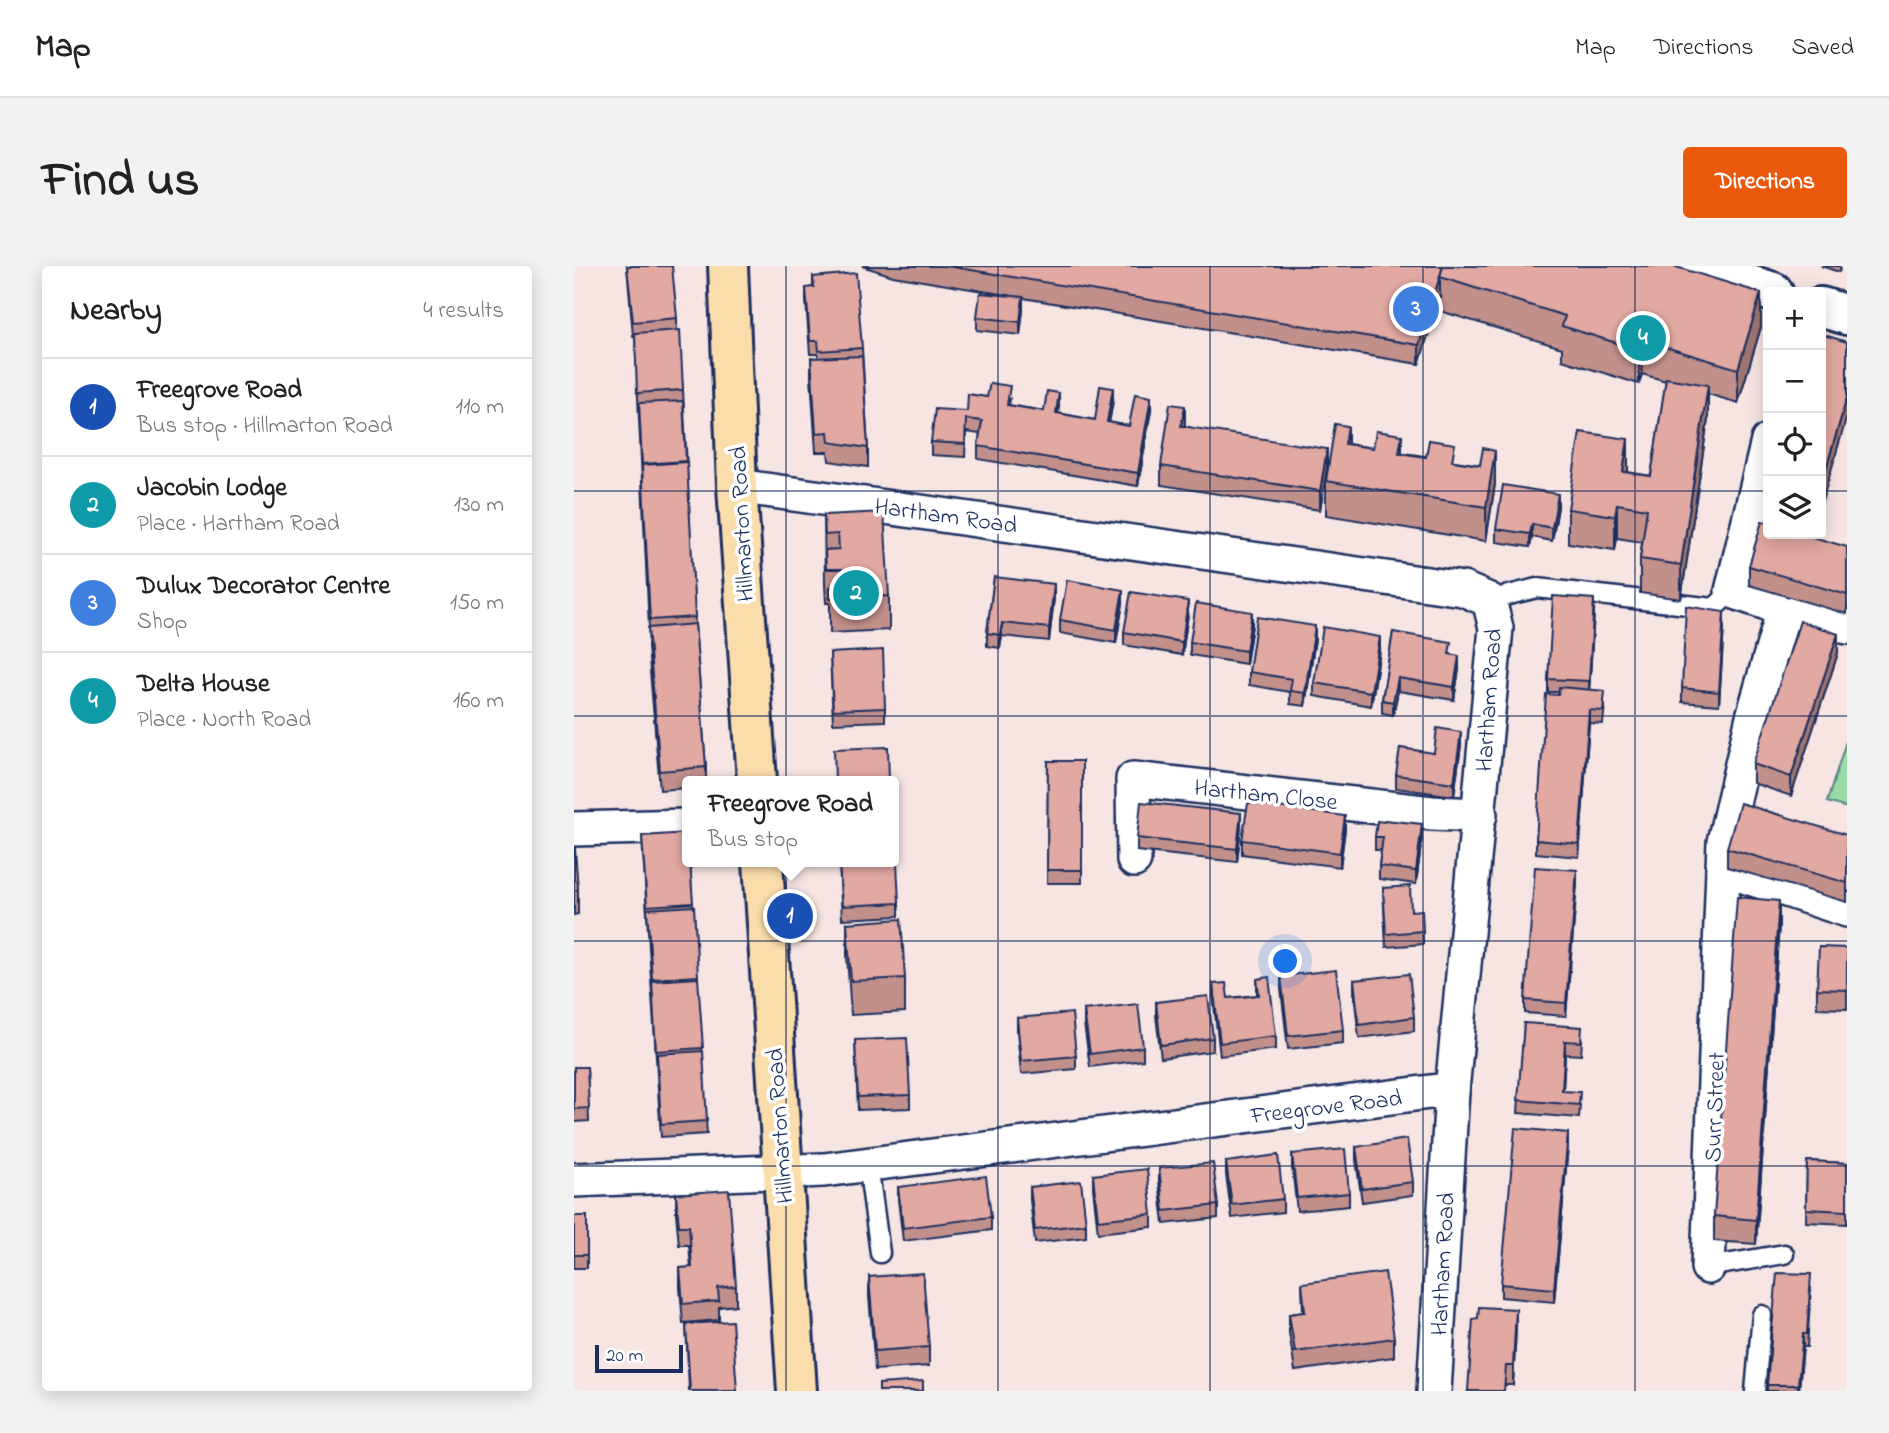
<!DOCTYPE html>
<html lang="en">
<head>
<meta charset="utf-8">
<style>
  :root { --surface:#fff; --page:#f2f2f2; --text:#222; --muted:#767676; --line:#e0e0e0; --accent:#ea580c }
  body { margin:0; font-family:"Indie Flower",sans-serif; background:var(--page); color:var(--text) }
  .controls { position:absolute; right:21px; top:21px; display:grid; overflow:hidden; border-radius:7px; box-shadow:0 4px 18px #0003 }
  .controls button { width:63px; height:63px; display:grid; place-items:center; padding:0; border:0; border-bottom:2px solid var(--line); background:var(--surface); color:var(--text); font:35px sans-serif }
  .scale { position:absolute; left:21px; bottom:18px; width:88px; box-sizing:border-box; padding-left:7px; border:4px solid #1b2f5e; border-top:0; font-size:19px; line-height:24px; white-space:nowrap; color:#1b2f5e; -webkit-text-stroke:5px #fff; paint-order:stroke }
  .you { position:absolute; left:712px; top:696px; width:24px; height:24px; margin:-18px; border:5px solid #fff; border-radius:50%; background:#1a73e8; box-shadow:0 0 0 10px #1a73e833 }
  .badge { display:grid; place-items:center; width:46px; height:46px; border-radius:50%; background:var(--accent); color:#fff; font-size:23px; font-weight:700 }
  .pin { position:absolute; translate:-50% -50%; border:4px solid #fff; box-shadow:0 2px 7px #0006 }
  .popup { position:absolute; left:108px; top:510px; width:217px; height:91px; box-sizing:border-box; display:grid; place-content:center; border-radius:7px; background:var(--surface); filter:drop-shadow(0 2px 5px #0005); font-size:23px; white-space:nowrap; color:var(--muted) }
  .popup b { font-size:26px; color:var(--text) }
  .popup::after { content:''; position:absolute; left:50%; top:100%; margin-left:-14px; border:14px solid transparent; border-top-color:var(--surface) }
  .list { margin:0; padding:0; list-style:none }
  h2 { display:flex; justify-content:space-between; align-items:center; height:91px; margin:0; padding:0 28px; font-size:30px }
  h2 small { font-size:23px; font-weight:400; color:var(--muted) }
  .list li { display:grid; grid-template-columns:46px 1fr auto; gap:21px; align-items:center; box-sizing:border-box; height:98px; padding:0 28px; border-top:2px solid var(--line) }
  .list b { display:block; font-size:26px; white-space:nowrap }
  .list p { margin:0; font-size:23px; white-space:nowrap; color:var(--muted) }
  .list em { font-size:23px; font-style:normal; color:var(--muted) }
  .icon { flex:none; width:38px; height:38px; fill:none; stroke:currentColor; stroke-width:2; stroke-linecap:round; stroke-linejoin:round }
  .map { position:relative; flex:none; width:1273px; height:1125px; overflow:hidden; border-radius:7px }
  header { display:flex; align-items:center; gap:42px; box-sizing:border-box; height:98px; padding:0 35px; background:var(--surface); border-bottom:2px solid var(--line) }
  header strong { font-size:33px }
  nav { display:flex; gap:38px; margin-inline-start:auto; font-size:24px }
  .intro { display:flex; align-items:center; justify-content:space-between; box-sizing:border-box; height:168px; padding:0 42px }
  h1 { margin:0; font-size:49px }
  .button { padding:18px 32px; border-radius:7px; background:var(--accent); color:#fff; font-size:24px; font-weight:700 }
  main { display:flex; gap:42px; padding:0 42px }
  aside { flex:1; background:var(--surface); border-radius:7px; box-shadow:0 4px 18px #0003 }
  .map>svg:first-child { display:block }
  .green { fill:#99dca7; stroke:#5a8682; stroke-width:2 }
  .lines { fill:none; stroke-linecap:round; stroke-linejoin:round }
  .service-casing { stroke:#1b2f5e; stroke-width:23 }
  .minor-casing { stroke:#1b2f5e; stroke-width:38 }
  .tertiary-casing { stroke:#1b2f5e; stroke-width:44 }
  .primary-casing { stroke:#1b2f5e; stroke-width:44 }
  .service { stroke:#fff; stroke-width:18 }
  .minor { stroke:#fff; stroke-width:33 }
  .tertiary { stroke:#fff; stroke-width:38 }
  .primary { stroke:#fbddab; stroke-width:38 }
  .wall { fill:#c2908b; stroke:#1b2f5e; stroke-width:2 }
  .shaded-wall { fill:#9e7671; stroke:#1b2f5e; stroke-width:2 }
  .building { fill:#e2a8a2; stroke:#1b2f5e; stroke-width:2 }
  .grid { fill:none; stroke:#1b2f5e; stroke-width:2; stroke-opacity:0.55 }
  .labels { text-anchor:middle; stroke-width:7; stroke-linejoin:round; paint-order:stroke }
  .street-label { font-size:24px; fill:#1b2f5e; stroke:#fff }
</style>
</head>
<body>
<header>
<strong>Map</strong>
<nav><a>Map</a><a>Directions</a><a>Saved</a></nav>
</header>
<div class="intro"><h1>Find us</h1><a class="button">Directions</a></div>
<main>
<aside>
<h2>Nearby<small>4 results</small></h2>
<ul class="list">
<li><span class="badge" style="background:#1a4fb4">1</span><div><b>Freegrove Road</b><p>Bus stop · Hillmarton Road</p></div><em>110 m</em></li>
<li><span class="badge" style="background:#0f9aa8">2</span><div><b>Jacobin Lodge</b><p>Place · Hartham Road</p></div><em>130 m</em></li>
<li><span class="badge" style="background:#3f7fe0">3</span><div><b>Dulux Decorator Centre</b><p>Shop</p></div><em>150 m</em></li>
<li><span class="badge" style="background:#0f9aa8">4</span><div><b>Delta House</b><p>Place · North Road</p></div><em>160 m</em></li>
</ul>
</aside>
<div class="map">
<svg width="1273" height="1125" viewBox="0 0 1273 1125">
  <rect width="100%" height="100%" fill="#f6e5e3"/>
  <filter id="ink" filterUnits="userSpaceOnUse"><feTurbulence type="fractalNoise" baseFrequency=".0143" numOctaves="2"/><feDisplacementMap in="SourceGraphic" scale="14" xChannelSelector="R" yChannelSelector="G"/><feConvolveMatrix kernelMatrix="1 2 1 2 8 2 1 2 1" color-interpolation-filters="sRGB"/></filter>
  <g filter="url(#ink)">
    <path class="green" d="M1273,472v70l-20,-6z"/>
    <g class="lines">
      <defs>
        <g id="service">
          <path d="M915,334l48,-12 177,20 18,-17"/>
          <path d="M294,898l12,89"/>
          <path d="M1134,1001l76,-13"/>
          <path d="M1181,1125l7,-76"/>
        </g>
        <g id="minor">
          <path d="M163,220l726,103 26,11 7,28 -44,463 -18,300"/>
          <path d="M1210,343l63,18"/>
          <path d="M0,563l113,-3"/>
          <path d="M560,594l-1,-81 299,34 48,2"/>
          <path d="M1149,603l124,41"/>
          <path d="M0,914l250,-10 614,-79h14"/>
          <path d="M1134,1001l16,-425 29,-125 31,-108 -52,-18 36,-150"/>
        </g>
        <g id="tertiary">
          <path d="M1115,0l84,26"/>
          <path d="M1247,41l26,8"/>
        </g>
        <g id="primary">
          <path d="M154,0l9,220 20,295"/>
          <path d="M189,596l34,529"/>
        </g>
      </defs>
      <use href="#service" class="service-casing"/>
      <use href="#minor" class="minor-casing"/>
      <use href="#tertiary" class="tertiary-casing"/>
      <use href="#primary" class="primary-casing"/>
      <use href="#service" class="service"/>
      <use href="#minor" class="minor"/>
      <use href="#tertiary" class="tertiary"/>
      <use href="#primary" class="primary"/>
    </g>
    <g class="wall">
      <path d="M53,0l50,52v13l6,59 12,234 11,143v14h-19v7l-27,2 -12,-143 1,-19 -14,-293 -2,1z"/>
      <path d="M288,0h811l88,61 -23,76 -30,-9v25l-27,180 -41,-6v-34l2,-17 -25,-4 -2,12 -47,-7v-34l60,-37 23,4 15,-95 -24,-7 -3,10 -77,-24v-12l-122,-37v-15l-21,68 -396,-66v12l-3,25 -43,-5v-13l36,-21 -120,-20z"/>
      <path d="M1247,0h20l-2,6z"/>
      <path d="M239,11l49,71 6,100v19l-39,-6 -1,-9h-12l-5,-75v-19h7v-4h-8l-4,-53v-13l7,-1z"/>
      <path d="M436,133l-1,6 35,6 15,-5 -1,7 37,7 18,-19 -4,21 20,4 22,-16 -13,76 -160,-27v-13l2,-12 -14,-2 -1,25 -34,-2v-13l36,-31z"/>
      <path d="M611,160l142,42 -7,42 -159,-25v-19z"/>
      <path d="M774,178l132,21 15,19 -9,57 -160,-26v-34z"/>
      <path d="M984,241l-6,34 -20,-4 -2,10 -34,-5v-13z"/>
      <path d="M250,249l65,81v34l-59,3v-30h-4l-1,-19z"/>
      <path d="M1273,281v67l-98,-29v-19z"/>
      <path d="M420,311l60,21 -5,43 -47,-5 -2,12 -13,-2v-13z"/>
      <path d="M549,337l-7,40 -56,-10v-13z"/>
      <path d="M1020,346l-5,78 16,14 -2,20 -14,-1 -10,134 -43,-4v-13l23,-148h-11v-13z"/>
      <path d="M614,348l-6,41 -58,-10v-13z"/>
      <path d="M678,359l-6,39 -56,-9v-13z"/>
      <path d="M1150,359l-5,80 -37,-3v-14z"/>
      <path d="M819,366l58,22 8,15 -5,31 -56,-9 -5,24 -11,-2v-13z"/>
      <path d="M741,373l-10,67 -15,-2v-12l-41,-7v-13z"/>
      <path d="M806,384l-9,56 -57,-10v-13z"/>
      <path d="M256,387l55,55v13l-52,2z"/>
      <path d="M1264,387l-47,143 -38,-13v-19z"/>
      <path d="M887,479l-7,51 -58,-8v-13l38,-22z"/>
      <path d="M474,495h34v122h-35z"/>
      <path d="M810,556l38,15 -6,47 -37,-5v-13l2,-16h-6v-13z"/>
      <path d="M667,560l-4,36 -100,-11v-13z"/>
      <path d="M771,563l-5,38 -98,-13v-14z"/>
      <path d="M1273,569v67l-120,-35v-19z"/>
      <path d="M68,570l48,26 17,272 -46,3z"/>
      <path d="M0,583l4,41v24l-4,1z"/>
      <path d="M265,596h54l6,41v13l-57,3z"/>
      <path d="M1003,617l-11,133 -41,-3v-13z"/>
      <path d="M809,622l28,23 12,20v13l-37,3z"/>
      <path d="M273,657l58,55v34l-54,3 -4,-59z"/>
      <path d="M1205,659l-23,319 -42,-3v-25z"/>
      <path d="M1273,682v61l-30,-1v-19z"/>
      <path d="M707,710l62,54v13l-55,6 -7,-60z"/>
      <path d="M683,713l19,57v13l-56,7 -7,-59v-13l15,14 29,-3z"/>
      <path d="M780,714l60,37v14l-55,7 -5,-45z"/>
      <path d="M582,736l57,36v13l-52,7 -5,-43z"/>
      <path d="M510,744l59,37v13l-53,7 -6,-43z"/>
      <path d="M443,752l59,38v13l-55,5 -4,-43z"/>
      <path d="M950,757l58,17 -1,15 -16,-1 -2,37 17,14 -1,13 -61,-5z"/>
      <path d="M281,774l55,55v13l-52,2z"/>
      <path d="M0,801h13l2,54 -15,1z"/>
      <path d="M994,880l-14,156 -53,-5v-13z"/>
      <path d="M782,881l57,35v13l-51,7 -6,-42z"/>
      <path d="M718,888l57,39v13l-52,5 -5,-44z"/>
      <path d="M1233,895l40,2v61l-41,-2z"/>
      <path d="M652,896l57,37v13l-51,6 -6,-43z"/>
      <path d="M585,902l59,37v13l-54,6 -5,-43z"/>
      <path d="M519,909l59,39v13l-54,6 -5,-45z"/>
      <path d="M324,921l93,30v13l-88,11 -5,-41z"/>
      <path d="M456,921l56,37v13l-51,6 -5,-43z"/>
      <path d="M102,928l60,92v19l-17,2v13l-36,3 -3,-35v-20h11l-2,-23h-10l-3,-32z"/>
      <rect x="0" y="950" width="13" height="52"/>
      <path d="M295,1011l60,70v19l-54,4 -6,-74z"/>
      <path d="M728,1017l92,55v19l-99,14 -6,-38v-19l14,-2z"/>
      <path d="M1237,1021l-4,60h-4l-4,44h-32v-6z"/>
      <path d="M112,1058l51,67h-48z"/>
      <path d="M942,1062l-3,57h-7l-38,6z"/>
    </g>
    <g class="shaded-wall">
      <path d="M869,0l-3,11v19l-21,68v-19z"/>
      <path d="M1187,27v34l-23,76v-34z"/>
      <path d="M449,31v13l-3,25v-13z"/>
      <path d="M1068,74v34l-3,10v-34z"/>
      <path d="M1134,119v34l-27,180v-34z"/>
      <path d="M539,122v13l-6,34v-13z"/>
      <path d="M485,127v13l-3,20v-13z"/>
      <path d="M577,131v13l-13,76v-13z"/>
      <path d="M1273,131v19l-26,89v-19z"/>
      <path d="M611,140v19l-4,20v-19z"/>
      <path d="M774,160v34l-3,-16z"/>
      <path d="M828,169v34l-3,-16z"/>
      <path d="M1054,173v34l-5,-1z"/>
      <path d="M753,183v19l-7,42v-19z"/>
      <path d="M921,185v33l-9,57v-34z"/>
      <path d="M984,228v13l-6,34v-13z"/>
      <path d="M1043,238v34l-2,12v-34z"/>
      <path d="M958,258v13l-2,10v-13z"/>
      <path d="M480,318v14l-5,43v-13z"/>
      <path d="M549,324v13l-7,40v-13z"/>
      <path d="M1020,333v13l-5,82v-13z"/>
      <path d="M614,335v13l-6,41v-13z"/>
      <path d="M678,346v13l-6,39v-13z"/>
      <path d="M1150,346v13l-5,80v-13z"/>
      <path d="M428,357v13l-2,12v-13z"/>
      <path d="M741,360v13l-10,67v-13z"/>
      <path d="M1264,368v19l-47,143v-19z"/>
      <path d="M806,371v13l-9,56v-14z"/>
      <path d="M885,390v13l-5,31v-13z"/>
      <path d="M824,412v13l-5,24v-13z"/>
      <path d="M1015,444v13l-10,134v-13z"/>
      <path d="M887,466v13l-7,51v-13z"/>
      <path d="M667,547v13l-4,36v-13z"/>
      <path d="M771,550v13l-5,38v-14z"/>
      <path d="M848,558v13l-6,47v-13z"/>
      <path d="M1003,604v13l-11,133v-13z"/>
      <path d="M1205,635v24l-23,319v-24z"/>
      <path d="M991,775v13l-3,50v-13z"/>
      <path d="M994,867v13l-14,156v-13z"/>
      <path d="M942,1043v19l-3,57v-19z"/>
      <path d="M1229,1068v13l-5,44v-6z"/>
    </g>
    <g class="building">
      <path d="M53,0h45l5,52 -44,4z"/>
      <path d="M373,0h496l-24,79z"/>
      <path d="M869,0h230l88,27 -23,76 -96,-29 -3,10 -77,-24 3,-10 -125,-39z"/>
      <path d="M282,7l6,75 -43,3 -1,-10h-8l-4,-53 8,-1 -1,-10z"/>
      <path d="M406,27l43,4 -3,25 -43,-5z"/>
      <path d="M106,64l3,60 -46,3 -2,-60z"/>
      <path d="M1247,68l26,8v55l-26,89z"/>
      <path d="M288,90l6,92 -39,-6 -1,-10 -12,1 -5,-75z"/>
      <path d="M1092,112l42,7 -27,180 -41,-6 7,-50 -30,-5 -2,12 -47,-7 12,-77 48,7 -5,33 28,4z"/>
      <path d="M416,117l20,3 -3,19 37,6 3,-20 12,2 -3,20 39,7 5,-34 13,2 -6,34 22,4 6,-32 16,3 -13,76 -160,-27 4,-25 -16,-2 -1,25 -34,-2 4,-33 32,2 1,-17 19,3z"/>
      <path d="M109,135l3,60 -44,3 -3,-61z"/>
      <path d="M596,138l15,2 -4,20 146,23 -7,42 -159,-25z"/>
      <path d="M761,158l13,2 -3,18 28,4 3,-17 26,4 -3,18 27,4 3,-17 26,4 -3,17 28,4 3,-17 12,3 -9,56 -160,-26z"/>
      <path d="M113,196l8,155 -45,3 -8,-155z"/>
      <path d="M929,219l55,9 -6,34 -20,-4 -2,10 -34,-5z"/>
      <path d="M310,246l5,84 -59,3v-12l13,-1 -1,-17h-16l-1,-19 14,-1 -1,-15 -13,1 -1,-20z"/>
      <path d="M1188,255l6,2v11h35l44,13v48l-98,-29z"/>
      <path d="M420,311l60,7 -5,44 -47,-5 -2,12 -13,-2z"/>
      <path d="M493,314l56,10 -7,40 -56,-10z"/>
      <path d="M557,326l57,9 -6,41 -58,-10z"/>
      <path d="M979,330l41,3 -5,82 -41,-2z"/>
      <path d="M622,337l56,9 -6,39 -56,-9z"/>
      <path d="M1112,340l38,6 -5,80 -37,-4z"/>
      <path d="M683,351l58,9 -10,67 -15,-2 2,-12 -43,-7z"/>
      <path d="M1226,355l38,13 -47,143 -38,-13z"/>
      <path d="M121,358l11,143 -46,4 -12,-143z"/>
      <path d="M749,361l57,10 -9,55 -57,-9z"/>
      <path d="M819,366l58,10 -2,12 10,2 -5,31 -56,-9 -5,24 -11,-2z"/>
      <path d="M309,384l2,58 -52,2 -3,-57z"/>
      <path d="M985,421l46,4 -2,20 -14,-1 -10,134 -43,-4 10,-146 12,1z"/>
      <path d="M863,462l24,4 -7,51 -58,-8 4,-27 34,5z"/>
      <path d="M314,481l1,34h-54l-1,-32z"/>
      <path d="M474,495h34v109h-35z"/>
      <path d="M567,536l100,11 -4,36 -100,-11z"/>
      <path d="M674,537l97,13 -5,37 -98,-13z"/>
      <path d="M1166,537l107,32v48l-120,-35z"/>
      <path d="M811,554l37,4 -6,47 -37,-5 4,-29h-8l2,-16 7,1z"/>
      <path d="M113,567v29h3l3,41 -46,3 -5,-70z"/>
      <path d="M319,577h3l3,60 -57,3 -3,-44h54z"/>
      <path d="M0,583h1l3,41h-4z"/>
      <path d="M961,601l42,3 -11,133 -41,-3z"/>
      <path d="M836,620l1,25 11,-1 1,21 -37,3 -3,-46z"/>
      <path d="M1163,631l42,4 -23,319 -42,-4z"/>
      <path d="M120,640l4,70 -46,3 -5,-70z"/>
      <path d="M327,653l4,59 -54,3 -4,-58z"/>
      <path d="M1245,681l28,1v42l-30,-1z"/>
      <path d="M762,704l7,60 -55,6 -7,-60z"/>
      <path d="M835,708l5,43 -55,8 -5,-45z"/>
      <path d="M695,711l7,59 -56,7 -7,-59 13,-1 2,15 15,-1 16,-2 -2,-16z"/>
      <path d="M124,712l5,70 -47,3 -4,-70z"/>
      <path d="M634,730l5,42 -52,7 -5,-43z"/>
      <path d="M564,738l5,43 -53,7 -6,-44z"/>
      <path d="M498,747l4,43 -55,5 -4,-43z"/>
      <path d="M950,757l58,4 -1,15 -16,-1 -3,50 18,1 -1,13 -61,-5z"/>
      <path d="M333,772l3,57 -52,2 -3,-57z"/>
      <path d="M129,785l4,70 -46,3 -4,-70z"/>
      <path d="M0,801h13l2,41 -15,1z"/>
      <path d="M941,862l53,5 -14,156 -53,-5z"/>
      <path d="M833,873l6,43 -51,7 -6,-42z"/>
      <path d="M771,883l4,44 -52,5 -5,-44z"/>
      <path d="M704,889l5,44 -51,6 -6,-43z"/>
      <path d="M1233,895l40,2v48l-41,-2z"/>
      <path d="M639,897l5,42 -54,6 -5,-43z"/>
      <path d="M573,903l5,45 -54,6 -5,-45z"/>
      <path d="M412,910l5,41 -88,11 -5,-41z"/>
      <path d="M507,915l5,43 -51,6 -5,-43z"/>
      <path d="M155,924l7,96 -18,2 1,13 -36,3 -3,-36 12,-1 -3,-41h-10l-3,-32z"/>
      <rect x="0" y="950" width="13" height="39"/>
      <path d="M811,1006l9,66 -99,14 -6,-38 16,-2 -3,-29z"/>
      <path d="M349,1007l6,74 -54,4 -6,-74z"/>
      <path d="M1203,1007l34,1 -4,60h-4l-5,51h-31z"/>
      <path d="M905,1041l37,2 -3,57h-7l-2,25h-36l5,-72 5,-1z"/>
      <path d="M158,1055l5,70h-47l-4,-67z"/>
      <path d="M349,1115v10h-44v-7z"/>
    </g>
  </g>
  <path class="grid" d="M212,0v1125M424,0v1125M636,0v1125M849,0v1125M1061,0v1125M0,225h1194M1247,225h26M0,450h1273M0,675h1273M0,900h1273"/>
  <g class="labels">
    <g class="street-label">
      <text transform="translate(372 249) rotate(8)" y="8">Hartham Road</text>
      <text transform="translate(167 258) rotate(-93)" y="8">Hillmarton Road</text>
      <text transform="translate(914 434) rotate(-86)" y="8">Hartham Road</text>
      <text transform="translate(692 528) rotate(6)" y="8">Hartham Close</text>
      <text transform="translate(752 840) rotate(-7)" y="8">Freegrove Road</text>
      <text transform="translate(1140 841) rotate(-88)" y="8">Surr Street</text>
      <text transform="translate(205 860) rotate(-94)" y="8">Hillmarton Road</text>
      <text transform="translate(868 998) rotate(-87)" y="8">Hartham Road</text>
    </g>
  </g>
</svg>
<div class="controls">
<button>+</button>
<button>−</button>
<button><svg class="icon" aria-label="locate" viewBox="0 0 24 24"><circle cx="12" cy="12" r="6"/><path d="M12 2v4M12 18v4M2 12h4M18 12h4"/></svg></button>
<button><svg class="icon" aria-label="layers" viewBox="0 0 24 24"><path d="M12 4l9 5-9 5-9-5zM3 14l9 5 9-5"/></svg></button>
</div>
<div class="scale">20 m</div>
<div class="you"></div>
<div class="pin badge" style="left:216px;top:650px;background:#1a4fb4">1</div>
<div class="popup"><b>Freegrove Road</b>Bus stop</div>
<div class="pin badge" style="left:282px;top:327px;background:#0f9aa8">2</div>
<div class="pin badge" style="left:842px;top:43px;background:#3f7fe0">3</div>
<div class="pin badge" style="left:1069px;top:72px;background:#0f9aa8">4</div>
</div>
</main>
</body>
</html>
